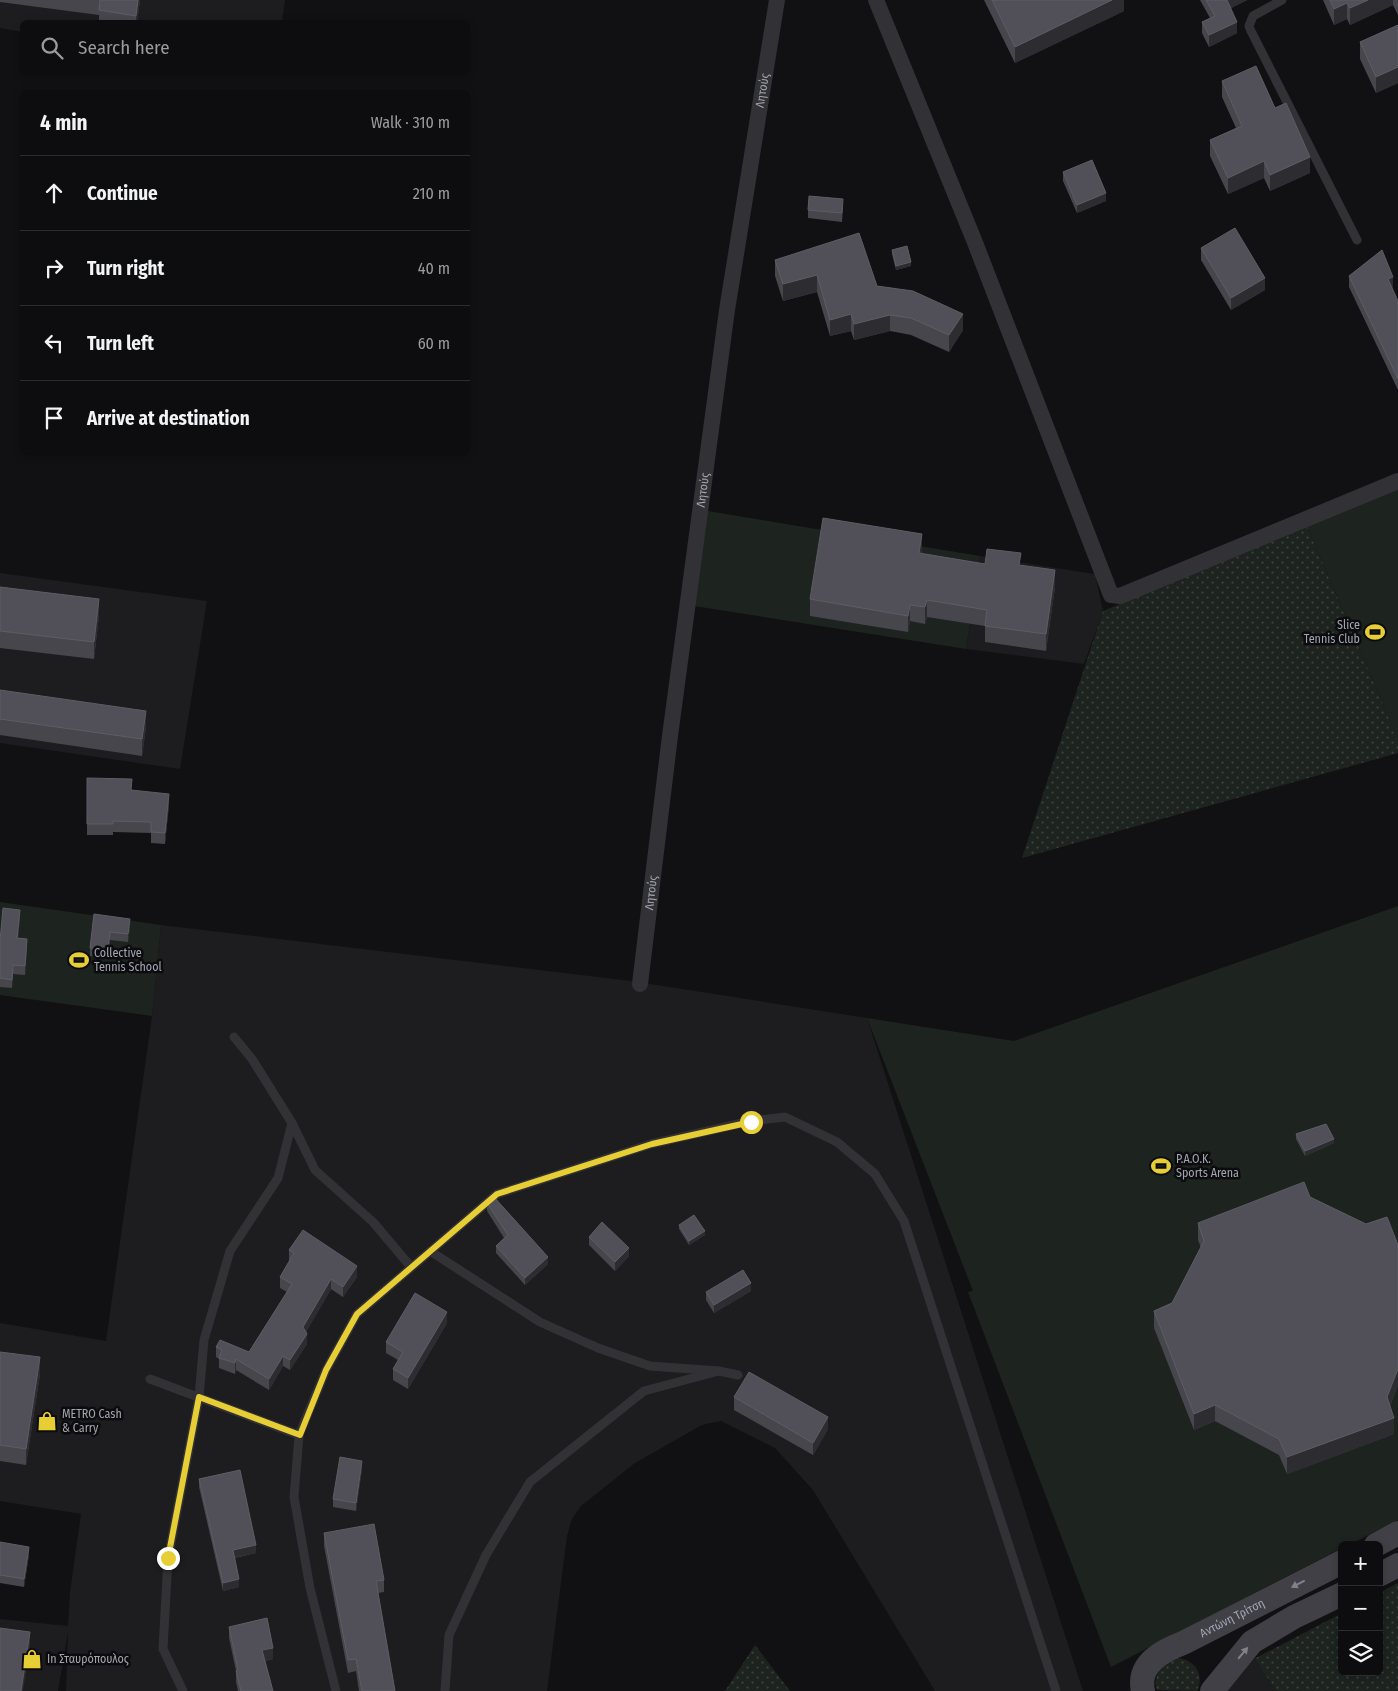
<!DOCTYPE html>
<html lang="en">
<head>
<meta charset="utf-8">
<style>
  :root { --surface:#0d0c0e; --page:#161517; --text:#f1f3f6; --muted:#9a9b9e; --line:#2d2c2e }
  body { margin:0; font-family:"Fira Sans Condensed",sans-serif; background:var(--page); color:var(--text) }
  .controls { position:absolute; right:15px; bottom:15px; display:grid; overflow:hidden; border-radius:8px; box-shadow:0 2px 8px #0003 }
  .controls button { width:45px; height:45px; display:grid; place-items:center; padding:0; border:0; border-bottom:1px solid var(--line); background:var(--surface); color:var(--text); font:25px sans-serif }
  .stop { position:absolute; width:15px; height:15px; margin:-11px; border:4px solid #e6ce34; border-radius:50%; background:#fff }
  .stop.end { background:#e6ce34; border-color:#fff; box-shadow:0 1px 5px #0008 }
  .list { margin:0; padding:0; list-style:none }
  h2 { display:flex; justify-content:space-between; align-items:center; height:65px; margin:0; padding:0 20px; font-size:21px }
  h2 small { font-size:16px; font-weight:400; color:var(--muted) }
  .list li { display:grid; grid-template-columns:32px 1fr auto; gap:15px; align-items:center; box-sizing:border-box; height:75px; padding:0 20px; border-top:1px solid var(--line) }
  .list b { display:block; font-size:19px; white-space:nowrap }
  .list em { font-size:16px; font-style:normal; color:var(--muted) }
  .icon { flex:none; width:28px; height:28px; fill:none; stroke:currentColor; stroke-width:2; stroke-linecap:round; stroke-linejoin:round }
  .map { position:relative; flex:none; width:1398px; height:1691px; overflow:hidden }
  .search { position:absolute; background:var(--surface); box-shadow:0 2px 8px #0003; left:20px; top:20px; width:450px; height:55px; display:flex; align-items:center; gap:12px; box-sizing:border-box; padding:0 18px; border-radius:8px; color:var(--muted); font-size:19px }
  .panel { position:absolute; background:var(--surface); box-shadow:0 2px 8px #0003; left:20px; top:90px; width:450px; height:365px; border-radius:8px }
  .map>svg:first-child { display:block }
  .built { fill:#1d1c1f }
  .grass { fill:url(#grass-dots) }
  .pitch { fill:#1d241f }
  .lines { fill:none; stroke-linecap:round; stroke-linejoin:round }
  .lane { stroke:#323236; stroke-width:9 }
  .street { stroke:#323236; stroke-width:16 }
  .secondary { stroke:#404046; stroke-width:24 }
  .wall { fill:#47464d }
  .shaded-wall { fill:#2d2c31 }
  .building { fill:#515058; stroke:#5d5d66 }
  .oneway { fill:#80818c }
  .route { stroke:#e6ce34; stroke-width:6 }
  .labels { text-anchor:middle; stroke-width:5; stroke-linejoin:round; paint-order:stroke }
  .street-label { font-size:12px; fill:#a2a4b2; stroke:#0c0b0d }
  .poi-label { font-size:12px; fill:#a2a4b2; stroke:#0c0b0d; text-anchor:start }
</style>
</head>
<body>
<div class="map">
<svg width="1398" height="1691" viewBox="0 0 1398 1691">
  <defs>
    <pattern id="grass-dots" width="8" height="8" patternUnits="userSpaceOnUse" patternTransform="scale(1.25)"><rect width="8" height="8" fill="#1d241f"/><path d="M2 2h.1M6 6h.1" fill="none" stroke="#3b413d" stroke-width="1.8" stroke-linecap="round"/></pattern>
  </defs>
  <rect width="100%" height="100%" fill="#111012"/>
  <g class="built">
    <path d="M0,0h285l-3,22h-260v10l-22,-4z"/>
    <path d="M980,556l115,18 8,37 -19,53 -118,-15z"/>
    <path d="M0,573l207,28 -27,168 -180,-26z"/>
    <path d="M161,925l470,56 236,37 216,673h-148l-122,-201 -38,-42 -54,-27 -19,4 -67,38 -54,43 -9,13 -5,17 -20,155h-481l2,-59 -10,59h-58v-72l68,7 2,-34 11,-78 -81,-13v-178l106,18 46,-325z"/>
    <path d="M1254,1659l23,32h-55z"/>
  </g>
  <g class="grass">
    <path d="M1307,526l91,213v14l-376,105 81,-247z"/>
    <path d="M1398,1583v108h-121l-23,-32 88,-46v59h37v-79z"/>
    <path d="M755,1645l35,46h-65z"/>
    <path d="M1177,1658c17,1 28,16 20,33l-40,-1 -2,-7 4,-15z"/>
  </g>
  <g class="pitch">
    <path d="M1398,487v252l-91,-213z"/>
    <path d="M708,511l272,45 -14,93 -272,-43z"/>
    <path d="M0,902l161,23 -9,91 -152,-21z"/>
    <path d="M1398,906v614l-49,25h-7v3l-231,119 -143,-375 5,-1 -106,-273 147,23z"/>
  </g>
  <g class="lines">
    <g class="lane">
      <path d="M1282,0l-29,16 -4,10 2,5 106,209"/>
      <path d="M234,1037l18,22 40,64"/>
      <path d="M430,1251l110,71 58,26 52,18 69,5 19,4"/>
      <path d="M150,1379l149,56"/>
      <path d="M183,1691l-20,-42 5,-91 31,-161 5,-57 26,-89 48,-73 14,-55 23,47 58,52 38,45"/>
      <path d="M336,1691l-26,-103 -16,-91 5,-62 27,-65 31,-56 140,-120 154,-50 100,-23 34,-4 52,25 38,32 29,47 152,470"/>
      <path d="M445,1691l4,-56 37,-80 44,-73 114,-91 75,-20"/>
    </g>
    <g class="street">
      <path d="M876,0l98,240 137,355 9,1 278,-115"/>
      <path id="s1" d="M640,984l30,-248 57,-426 50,-310"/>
    </g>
    <g class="secondary">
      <path d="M1376,1545l22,-12"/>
      <path d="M1379,1575l19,-10"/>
      <path id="s2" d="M1143,1691c-6,-27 19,-40 40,-48l159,-81"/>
      <path d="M1212,1691l40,-49 42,-25 48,-23"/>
    </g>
  </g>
  <g class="wall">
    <path d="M0,0h140l-3,22h-38v-7l-99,-13z"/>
    <path d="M984,0h140v11l-109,52z"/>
    <path d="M1200,0h47l-16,8 6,25 -28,14 -7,-14v-11l8,-4z"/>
    <path d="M1323,0h75v15l-5,-10 -43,20 -3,-6 -13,6z"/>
    <path d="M1398,25v58l-22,10 -16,-34v-17z"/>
    <path d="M1222,81l53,27 35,65 -40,18 -6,-13 -36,16 -18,-38v-16l26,-12 -14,-31z"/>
    <path d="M1063,172l43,29 -29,12 -14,-32z"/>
    <path d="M843,207l-1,15 -34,-4v-8z"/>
    <path d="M1201,248l64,42 -34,20 -30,-50z"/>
    <path d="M892,250l19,16 -15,4 -4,-16z"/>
    <path d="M775,260l102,26 86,44 -14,22 -38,-17 -21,-4 -36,9 -3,-9 -21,5 -13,-44 -34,9 -8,-25z"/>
    <path d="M1349,276l44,12h-1l6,13v89l-49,-103z"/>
    <path d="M922,551v3l63,10 36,2 34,21 -9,64 -61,-9v-16l-58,-9 -2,7 -15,-3 -2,11 -98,-16v-17z"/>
    <path d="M0,587l99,28 -5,44 -94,-11z"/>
    <path d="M0,690l146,37 -4,29 -142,-21z"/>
    <path d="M87,778l45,12 37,15 -4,39 -14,-1v-10l-38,-1v3h-26z"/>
    <path d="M94,914l36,13 -2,15 -18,-2 -2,18 -18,-2v-8z"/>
    <path d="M20,918l-2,20 9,9 -2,28 -12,-1 -1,14 -12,-1v-46z"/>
    <path d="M1296,1134l38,9 -29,13 -9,-17z"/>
    <path d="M1310,1197l88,48v140l-8,21 4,28 -107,40 -8,-19 -64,-34 -21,9 -40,-102v-17l18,-8 29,-55 -3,-8v-17z"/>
    <path d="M487,1203l61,61 -23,21 -29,-32v-7l8,-8 -17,-27z"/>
    <path d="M679,1225l26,10 -16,10 -10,-16z"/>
    <path d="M589,1237l40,19 -14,15 -26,-26z"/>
    <path d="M289,1250l68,27 -14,20 -12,-8 -25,43 1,12 -17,26 -7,-4 -14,24 -33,-20 -1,4 -16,-6v-9l-3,-2v-10l33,5 38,-60 -7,-4v-11l10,-16 -1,-1z"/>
    <path d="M751,1291l-37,22 -8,-13v-8z"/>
    <path d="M447,1323l-39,66 -15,-9v-11l5,-9 -12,-7v-11z"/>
    <path d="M0,1352l40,22 -14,91 -26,-4z"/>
    <path d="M734,1397l94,32 -15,26 -79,-45z"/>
    <path d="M362,1469l-6,42 -23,-4v-8z"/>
    <path d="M199,1479l57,74 -21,5 4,29 -16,4 -24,-104z"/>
    <path d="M324,1533l60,47v12l-6,1 17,98h-36l-3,-20 -8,2 -24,-127z"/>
    <path d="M0,1542l29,13 -5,32 -24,-4z"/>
    <path d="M229,1627l44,32 -8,2 8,30h-35l-2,-9v-11l-7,-33z"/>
  </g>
  <g class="shaded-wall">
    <path d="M138,0h2l-3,22h-1v-6z"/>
    <path d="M1112,0h12v11l-109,52v-16z"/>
    <path d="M1226,0h21l-21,11z"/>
    <path d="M1368,0h25v5l-43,20v-17z"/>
    <path d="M1347,3v16l-13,6v-16z"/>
    <path d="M1237,22v11l-28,14v-12z"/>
    <path d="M1398,67v16l-22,10v-16z"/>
    <path d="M1310,157v16l-40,18v-16z"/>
    <path d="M1264,161v17l-36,16v-16z"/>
    <path d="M1106,193v8l-29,12v-8z"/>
    <path d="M911,262v4l-15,4v-4z"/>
    <path d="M817,275v17l-34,9v-17z"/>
    <path d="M1393,277v11l-5,2v-11z"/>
    <path d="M1265,278v12l-34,20v-12z"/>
    <path d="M851,314v17l-21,5v-16z"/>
    <path d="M963,314v16l-14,22v-17z"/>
    <path d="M890,315v16l-36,9v-16z"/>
    <path d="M922,534v17l-3,19v-17z"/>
    <path d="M1055,570v17l-9,64v-17z"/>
    <path d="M99,599v16l-5,44v-17z"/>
    <path d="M927,600v17l-2,7v-17z"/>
    <path d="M910,605v16l-2,11v-16z"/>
    <path d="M146,711v16l-4,29v-17z"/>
    <path d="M169,794v11l-4,39v-11z"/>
    <path d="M20,910v8l-3,28v-8z"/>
    <path d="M130,919v8l-2,15v-8z"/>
    <path d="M110,932v8l-2,18v-8z"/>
    <path d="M27,939v8l-2,28v-9z"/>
    <path d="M1334,1139v4l-29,13v-5z"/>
    <path d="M705,1231v4l-16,10v-4z"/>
    <path d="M629,1248v8l-14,15v-9z"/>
    <path d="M548,1257v7l-23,21v-7z"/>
    <path d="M357,1266v11l-14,20v-10z"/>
    <path d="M331,1279v10l-28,49v-11z"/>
    <path d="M751,1283v8l-37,22v-8z"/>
    <path d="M447,1312v11l-39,66v-11z"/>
    <path d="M307,1334v10l-17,26v-10z"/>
    <path d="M283,1356v10l-14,24v-11z"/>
    <path d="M40,1357v17l-14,91v-16z"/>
    <path d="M236,1359v11l-1,4v-11z"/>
    <path d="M1398,1369v16l-11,28v-16z"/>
    <path d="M1215,1405v16l-21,9v-16z"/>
    <path d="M828,1417v12l-15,26v-12z"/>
    <path d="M1394,1418v16l-107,40v-17z"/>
    <path d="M362,1461v8l-6,42v-8z"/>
    <path d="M256,1545v8l-23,5v-8z"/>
    <path d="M29,1547v8l-5,32v-8z"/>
    <path d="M239,1579v8l-16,4v-8z"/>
    <path d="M30,1632v16l-7,43h-2z"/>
    <path d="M273,1648v11l-11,3v-12z"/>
  </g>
  <g class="building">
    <path d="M100,0h38l-2,16 -37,-6z"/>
    <path d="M992,0h120l-97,47z"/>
    <path d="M1206,0h21l10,22 -28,13 -7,-13 13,-6z"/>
    <path d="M1330,0h38l-18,8 -3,-5 -13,6z"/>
    <path d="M1398,25v42l-22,10 -16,-35z"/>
    <path d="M1256,66l19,42 11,-5 24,54 -40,18 -6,-14 -36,17 -18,-38 32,-14 -20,-45z"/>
    <path d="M1092,160l14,33 -29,12 -14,-33z"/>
    <path d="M809,196l34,3 -1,14 -34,-3z"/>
    <path d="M1235,228l30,50 -34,20 -30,-50z"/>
    <path d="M859,233l18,53 36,5 50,23 -14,21 -38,-17 -21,-3 -36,9 -3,-10 -21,6 -13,-45 -34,9 -8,-24z"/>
    <path d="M907,246l4,16 -15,4 -4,-16z"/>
    <path d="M1382,250l11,27 -5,2 10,22v78l-49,-103z"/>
    <path d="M823,518l99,16 -3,19 66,11 2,-15 34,4 -2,12 36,5 -9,64 -61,-8 2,-16 -60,-10 -2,7 -15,-2 -2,11 -98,-17z"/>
    <path d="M0,587l99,12 -5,43 -94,-11z"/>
    <path d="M0,690l146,21 -4,28 -142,-20z"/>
    <path d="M87,778l45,1 -1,11 38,4 -4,39 -14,-1v-10l-38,-1v3h-26z"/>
    <path d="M3,908l17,2 -3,28 10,1 -2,27 -12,-1 -1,15 -12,-2v-37z"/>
    <path d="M94,914l36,5 -2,15 -18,-2 -2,18 -18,-2z"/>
    <path d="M1326,1124l8,15 -29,12 -9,-17z"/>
    <path d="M1304,1182l6,15 56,27 21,-7 11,28v124l-11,28 7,21 -107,39 -8,-18 -64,-34 -21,9 -40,-103 18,-8 32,-62 -6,-18z"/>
    <path d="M494,1197l54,60 -23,21 -29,-32 12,-11 -21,-32z"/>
    <path d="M694,1215l11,16 -16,10 -10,-16z"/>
    <path d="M602,1222l27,26 -14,14 -26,-25z"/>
    <path d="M303,1230l54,36 -14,21 -12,-8 -28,48 4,7 -17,26 -7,-4 -14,23 -33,-20 -1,4 -16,-5 3,-8 -6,-3 4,-7 29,12 43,-68 -12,-7 14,-24 -5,-3z"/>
    <path d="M743,1270l8,13 -37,22 -8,-13z"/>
    <path d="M415,1293l32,19 -39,66 -15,-9 10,-17 -17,-10z"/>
    <path d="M0,1352l40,5 -14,92 -26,-4z"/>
    <path d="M749,1372l79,45 -15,26 -79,-46z"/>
    <path d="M340,1457l22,4 -6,42 -23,-4z"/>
    <path d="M240,1470l16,75 -23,5 6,29 -16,4 -24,-104z"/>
    <path d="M374,1524l10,56 -8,1 19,110h-33l-6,-32 -8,1 -24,-127z"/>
    <path d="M0,1542l29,5 -5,32 -24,-4z"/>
    <path d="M267,1618l6,30 -11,2 11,41h-32l-5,-20 2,-1 -9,-43z"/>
    <path d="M0,1628l30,4 -9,59h-21z"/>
  </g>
  <defs><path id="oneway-solid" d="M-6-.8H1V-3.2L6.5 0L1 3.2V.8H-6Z" transform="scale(1.25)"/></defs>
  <g class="oneway">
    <use href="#oneway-solid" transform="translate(1298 1584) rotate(153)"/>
    <use href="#oneway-solid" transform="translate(1243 1653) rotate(-50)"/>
  </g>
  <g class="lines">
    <path class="route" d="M168,1558l31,-161 101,38 26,-65 31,-56 140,-120 155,-50 99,-22"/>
  </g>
  <defs>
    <symbol id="stadium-bare" viewBox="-9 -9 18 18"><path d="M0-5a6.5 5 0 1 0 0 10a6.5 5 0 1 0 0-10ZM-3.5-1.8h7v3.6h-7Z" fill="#e6ce34" stroke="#0c0b0d" stroke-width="2.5" paint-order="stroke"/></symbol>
    <symbol id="shop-bare" viewBox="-9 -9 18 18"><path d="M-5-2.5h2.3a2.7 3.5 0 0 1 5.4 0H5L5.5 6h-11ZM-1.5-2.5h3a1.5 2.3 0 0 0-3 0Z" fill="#e6ce34" stroke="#0c0b0d" stroke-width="2.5" paint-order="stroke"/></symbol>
  </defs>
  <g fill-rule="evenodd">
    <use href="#stadium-bare" x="1361" y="618" width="28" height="28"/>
    <use href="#stadium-bare" x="65" y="946" width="28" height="28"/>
    <use href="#stadium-bare" x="1147" y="1152" width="28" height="28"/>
    <use href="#shop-bare" x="33" y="1407" width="28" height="28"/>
    <use href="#shop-bare" x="18" y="1645" width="28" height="28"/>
  </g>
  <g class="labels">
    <g class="street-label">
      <text dy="4" stroke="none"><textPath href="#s1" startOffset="902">Λητούς</textPath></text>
      <text dy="4" stroke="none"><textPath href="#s1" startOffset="498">Λητούς</textPath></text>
      <text dy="4" stroke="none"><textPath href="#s1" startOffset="92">Λητούς</textPath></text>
      <text dy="4" stroke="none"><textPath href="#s2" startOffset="124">Αντώνη Τρίτση</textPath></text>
    </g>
    <g class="poi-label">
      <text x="1360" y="629" text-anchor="end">Slice<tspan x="1360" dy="14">Tennis Club</tspan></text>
      <text x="94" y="957">Collective<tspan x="94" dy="14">Tennis School</tspan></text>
      <text x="1176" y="1163">P.A.O.K.<tspan x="1176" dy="14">Sports Arena</tspan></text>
      <text x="62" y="1418">METRO Cash<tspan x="62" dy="14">&amp; Carry</tspan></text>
      <text x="47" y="1663">In Σταυρόπουλος</text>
    </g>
  </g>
</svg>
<div class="controls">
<button>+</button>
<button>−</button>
<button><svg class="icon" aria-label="layers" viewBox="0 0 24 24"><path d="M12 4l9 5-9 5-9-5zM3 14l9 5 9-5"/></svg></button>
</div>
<div class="stop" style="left:751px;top:1122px"></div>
<div class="stop end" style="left:168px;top:1558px"></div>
<div class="search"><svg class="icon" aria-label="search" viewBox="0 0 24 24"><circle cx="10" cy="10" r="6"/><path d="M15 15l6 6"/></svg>Search here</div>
<section class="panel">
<h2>4 min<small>Walk · 310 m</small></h2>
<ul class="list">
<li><svg class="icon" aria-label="ahead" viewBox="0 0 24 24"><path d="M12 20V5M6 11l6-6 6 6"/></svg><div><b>Continue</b></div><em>210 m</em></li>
<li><svg class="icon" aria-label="right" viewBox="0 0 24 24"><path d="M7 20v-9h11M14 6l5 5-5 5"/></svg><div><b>Turn right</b></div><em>40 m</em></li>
<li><svg class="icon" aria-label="left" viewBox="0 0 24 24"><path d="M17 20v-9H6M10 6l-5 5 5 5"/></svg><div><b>Turn left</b></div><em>60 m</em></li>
<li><svg class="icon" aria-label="arrive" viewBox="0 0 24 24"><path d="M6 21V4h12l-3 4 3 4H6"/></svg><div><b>Arrive at destination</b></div></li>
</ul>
</section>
</div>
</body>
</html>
